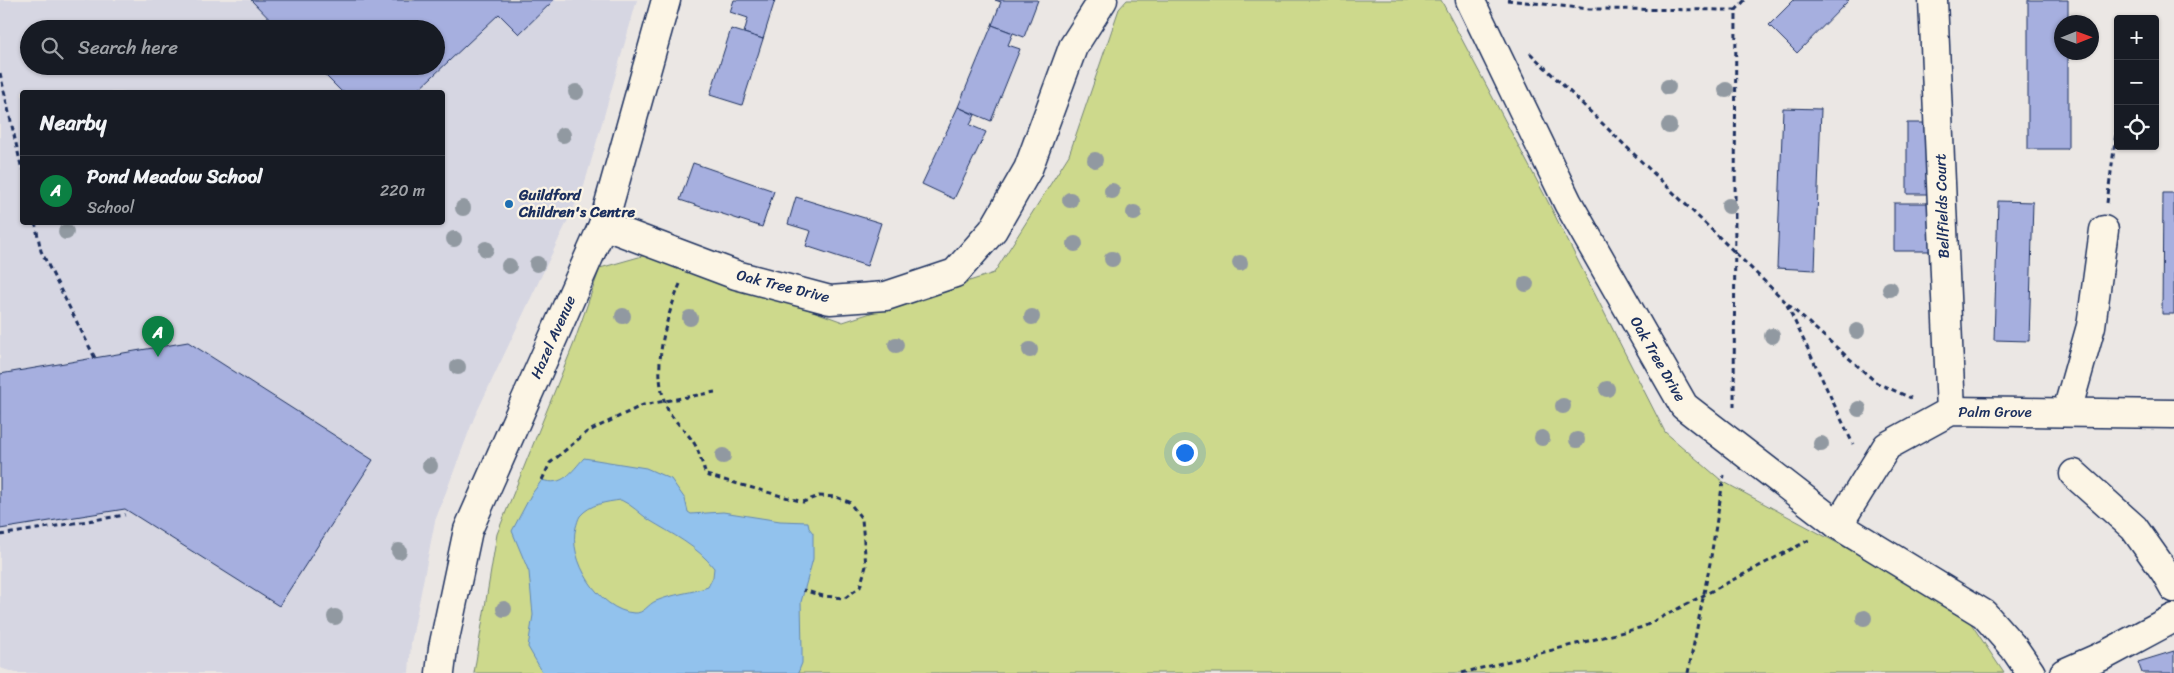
<!DOCTYPE html>
<html lang="en">
<head>
<meta charset="utf-8">
<style>
  :root { --surface:#171b24; --page:#20242c; --text:#f1f3f6; --muted:#9ea1a6; --line:#363941; --accent:#0b8043 }
  body { margin:0; font-family:Sriracha,sans-serif; background:var(--page); color:var(--text) }
  .controls { position:absolute; right:15px; top:15px; display:grid; overflow:hidden; border-radius:5px; box-shadow:0 1px 4px #0004 }
  .controls button { width:45px; height:45px; display:grid; place-items:center; padding:0; border:0; border-bottom:1px solid var(--line); background:var(--surface); color:var(--text); font:25px sans-serif }
  .compass { position:absolute; left:2054px; top:15px; width:45px; height:45px; border-radius:50%; background:var(--surface); box-shadow:0 1px 4px #0004; rotate:89deg }
  .you { position:absolute; left:1184px; top:452px; width:18px; height:18px; margin:-12px; border:4px solid #fff; border-radius:50%; background:#1a73e8; box-shadow:0 0 0 8px #1a73e833 }
  .badge { display:grid; place-items:center; width:32px; height:32px; border-radius:50%; background:var(--accent); color:#fff; font-size:16px; font-weight:700 }
  .pin { position:absolute; translate:-50% -41px; filter:drop-shadow(0 1px 2px #0008) }
  .pin::after { content:''; position:absolute; top:26px; width:18px; height:15px; background:inherit; clip-path:polygon(0 0,100% 0,50% 100%) }
  .list { margin:0; padding:0; list-style:none }
  h2 { display:flex; justify-content:space-between; align-items:center; height:65px; margin:0; padding:0 20px; font-size:21px }
  h2 small { font-size:16px; font-weight:400; color:var(--muted) }
  .list li { display:grid; grid-template-columns:32px 1fr auto; gap:15px; align-items:center; box-sizing:border-box; height:70px; padding:0 20px; border-top:1px solid var(--line) }
  .list b { display:block; font-size:19px; white-space:nowrap }
  .list p { margin:0; font-size:16px; white-space:nowrap; color:var(--muted) }
  .list em { font-size:16px; font-style:normal; color:var(--muted) }
  .icon { flex:none; width:28px; height:28px; fill:none; stroke:currentColor; stroke-width:2; stroke-linecap:round; stroke-linejoin:round }
  .map { position:relative; flex:none; width:2174px; height:673px; overflow:hidden }
  .search { position:absolute; background:var(--surface); box-shadow:0 1px 4px #0004; left:20px; top:20px; width:425px; height:55px; display:flex; align-items:center; gap:12px; box-sizing:border-box; padding:0 18px; border-radius:28px; color:var(--muted); font-size:19px }
  .panel { position:absolute; background:var(--surface); box-shadow:0 1px 4px #0004; left:20px; top:90px; width:425px; height:135px; border-radius:5px }
  .map>svg:first-child { display:block }
  .built { fill:#d6d6e2; fill-rule:evenodd }
  .green { fill:#cdd98c; stroke:#748475 }
  .water { fill:#92c2ed; stroke:#6287b4; fill-rule:evenodd }
  .building { fill:#a6afdf; stroke:#1b2f5e }
  .lines { fill:none; stroke-linecap:round; stroke-linejoin:round }
  .street-casing { stroke:#1b2f5e; stroke-width:31 }
  .path { stroke:#1b2f5e; stroke-width:3; stroke-dasharray:5 4; stroke-linecap:butt }
  .street { stroke:#fcf5e5; stroke-width:28 }
  .tree { fill:#9199a1 }
  .poi-dot { fill:#1f6fb2; stroke:#fcf5e5; stroke-width:2 }
  .labels { text-anchor:middle; stroke-width:4.5; stroke-linejoin:round; paint-order:stroke }
  .poi-label { font-size:15px; font-weight:bold; fill:#1b2f5e; stroke:#fcf5e5; text-anchor:start }
  .street-label { font-size:15px; fill:#1b2f5e; stroke:#fcf5e5 }
</style>
</head>
<body>
<div class="map">
<svg width="2174" height="673" viewBox="0 0 2174 673">
  <rect width="100%" height="100%" fill="#ebe7e4"/>
  <filter id="ink" filterUnits="userSpaceOnUse"><feTurbulence type="fractalNoise" baseFrequency=".02" numOctaves="2"/><feDisplacementMap in="SourceGraphic" scale="10" xChannelSelector="R" yChannelSelector="G"/><feConvolveMatrix kernelMatrix="1 2 1 2 8 2 1 2 1" color-interpolation-filters="sRGB"/></filter>
  <g filter="url(#ink)">
    <path class="built" d="M0,0h637l-53,186 -110,232 -39,103 -24,122 -2,30h-393l-16,-5zM29,29h407v37h-407zM22,92h420v130h-420z"/>
    <path class="green" d="M1127,0h314l103,194 121,238 57,49 240,129 42,63h-1530l23,-139 77,-191 26,-75 53,-15 190,69 151,-49 75,-118 50,-146z"/>
    <path class="water" d="M584,458l62,10 25,11 14,20 3,13 3,2 32,-2 57,9 28,1 1,6 4,5v26l-12,43 1,48v13l-4,10h-255l-15,-26 5,-32 -4,-43 -17,-41 19,-36 11,-15c21,7 29,-8 42,-22zM621,500c11,5 18,13 28,20 23,14 48,26 65,48l-1,9 -5,10c-17,6 -35,7 -52,14 -8,3 -12,13 -22,12 -35,-2 -67,-55 -58,-86 1,-3 2,-8 4,-11 10,-12 26,-14 41,-16z"/>
    <g class="building">
      <path d="M251,0h303l-35,34 -20,-20 -83,78h-74l-26,-26h120v-37h-157z"/>
      <path d="M734,0h41l-12,39 -19,-6 4,-15 -18,-6z"/>
      <path d="M995,0h43l-14,37 -32,-12 9,-23z"/>
      <path d="M1794,0h55l-52,53 -28,-28z"/>
      <path d="M2028,0h40v22h-6v30h6v97h-40z"/>
      <path d="M992,25l21,8 -5,12 12,4 -29,72 -33,-14z"/>
      <path d="M731,29l32,10 -21,66 -32,-10z"/>
      <path d="M958,107l17,8 -5,10 16,7 -32,67 -32,-15z"/>
      <path d="M1783,108l38,1 -6,161 -38,-2z"/>
      <path d="M1907,123h23l-1,71h-22z"/>
      <path d="M693,163l81,28 -12,36 -82,-27z"/>
      <path d="M2163,193h11v121h-12z"/>
      <path d="M796,197l85,26 -14,43 -61,-20 5,-15 -23,-7z"/>
      <path d="M1998,201l35,1 -4,139 -35,-1z"/>
      <rect x="1894" y="203" width="36" height="48"/>
      <path d="M188,342l185,118 -94,146 -154,-97 -125,20v-155z"/>
      <path d="M2174,651v22h-32l-4,-11z"/>
    </g>
    <g class="lines">
      <defs>
        <g id="street">
          <path d="M1470,0l98,203 116,203 154,119 146,89 30,34 17,25"/>
          <path d="M1933,0l18,411"/>
          <path d="M603,225l133,50 94,25 56,-4 69,-23 38,-43 35,-61 45,-122 30,-47"/>
          <path d="M2067,411l24,-85 13,-96"/>
          <path d="M2074,474l60,54 31,44 9,16"/>
          <path d="M1838,525l49,-79 64,-35 223,3"/>
          <path d="M440,673l3,-25 25,-118 135,-305 63,-225"/>
          <path d="M2064,673l43,-19 67,-36"/>
        </g>
      </defs>
      <use href="#street" class="street-casing"/>
      <g class="path">
        <path d="M1507,0l82,9 147,1"/>
        <path d="M1530,53l263,256 84,74 34,15"/>
        <path d="M0,73l22,97"/>
        <path d="M2107,203l11,-85"/>
        <path d="M35,222l6,29 54,107"/>
        <path d="M680,284c-15,37 -30,88 -12,126 6,11 17,20 24,30 7,9 10,24 14,35l97,27 16,-6 17,1 13,5 13,17 4,47 -6,21 -15,11 -22,-2 -20,-6"/>
        <path d="M1787,305l66,139"/>
        <path d="M1734,407l2,-397 9,-10"/>
        <path d="M542,480l8,-17 37,-31 56,-27 72,-13"/>
        <path d="M0,535l125,-20"/>
        <path d="M1462,673l181,-46 166,-87"/>
        <path d="M1688,673l22,-110 14,-88"/>
      </g>
      <use href="#street" class="street"/>
    </g>
    <g class="tree">
      <circle cx="1668" cy="87" r="8"/>
      <circle cx="1726" cy="90" r="8"/>
      <circle cx="576" cy="92" r="8"/>
      <circle cx="1669" cy="126" r="8"/>
      <circle cx="563" cy="135" r="8"/>
      <circle cx="1095" cy="160" r="8"/>
      <circle cx="1112" cy="191" r="8"/>
      <circle cx="1070" cy="200" r="8"/>
      <circle cx="1729" cy="206" r="8"/>
      <circle cx="463" cy="208" r="8"/>
      <circle cx="1134" cy="213" r="8"/>
      <circle cx="66" cy="232" r="8"/>
      <circle cx="454" cy="239" r="8"/>
      <circle cx="1075" cy="244" r="8"/>
      <circle cx="486" cy="249" r="8"/>
      <circle cx="1112" cy="259" r="8"/>
      <circle cx="1240" cy="263" r="8"/>
      <circle cx="537" cy="264" r="8"/>
      <circle cx="509" cy="266" r="8"/>
      <circle cx="1526" cy="284" r="8"/>
      <circle cx="1890" cy="289" r="8"/>
      <circle cx="623" cy="316" r="8"/>
      <circle cx="1032" cy="317" r="8"/>
      <circle cx="690" cy="318" r="8"/>
      <circle cx="1857" cy="331" r="8"/>
      <circle cx="1772" cy="336" r="8"/>
      <circle cx="896" cy="345" r="8"/>
      <circle cx="1030" cy="350" r="8"/>
      <circle cx="458" cy="367" r="8"/>
      <circle cx="1607" cy="389" r="8"/>
      <circle cx="1563" cy="406" r="8"/>
      <circle cx="1859" cy="409" r="8"/>
      <circle cx="1542" cy="438" r="8"/>
      <circle cx="1577" cy="440" r="8"/>
      <circle cx="1821" cy="444" r="8"/>
      <circle cx="723" cy="456" r="8"/>
      <circle cx="430" cy="466" r="8"/>
      <circle cx="399" cy="551" r="8"/>
      <circle cx="504" cy="609" r="8"/>
      <circle cx="335" cy="617" r="8"/>
      <circle cx="1864" cy="618" r="8"/>
    </g>
  </g>
  <circle class="poi-dot" cx="509" cy="204" r="5"/>
  <g class="labels">
    <g class="poi-label">
      <text x="519" y="200">Guildford<tspan x="519" dy="17">Children's Centre</tspan></text>
    </g>
    <g class="street-label">
      <text transform="translate(1942 206) rotate(-92)" y="5">Bellfields Court</text>
      <text transform="translate(783 286) rotate(14)" y="5">Oak Tree Drive</text>
      <text transform="translate(553 337) rotate(-66)" y="5">Hazel Avenue</text>
      <text transform="translate(1658 359) rotate(60)" y="5">Oak Tree Drive</text>
      <text x="1995" y="417">Palm Grove</text>
    </g>
  </g>
</svg>
<div class="controls">
<button>+</button>
<button>−</button>
<button><svg class="icon" aria-label="locate" viewBox="0 0 24 24"><circle cx="12" cy="12" r="6"/><path d="M12 2v4M12 18v4M2 12h4M18 12h4"/></svg></button>
</div>
<svg class="compass" viewBox="-18 -18 36 36"><path d="M0-13l5 13h-10z" fill="#e53935"/><path d="M0 13l5-13h-10z" fill="#9ea1a6"/></svg>
<div class="you"></div>
<div class="pin badge" style="left:158px;top:357px">A</div>
<div class="search"><svg class="icon" aria-label="search" viewBox="0 0 24 24"><circle cx="10" cy="10" r="6"/><path d="M15 15l6 6"/></svg>Search here</div>
<section class="panel">
<h2>Nearby<small></small></h2>
<ul class="list">
<li><span class="badge">A</span><div><b>Pond Meadow School</b><p>School</p></div><em>220 m</em></li>
</ul>
</section>
</div>
</body>
</html>
